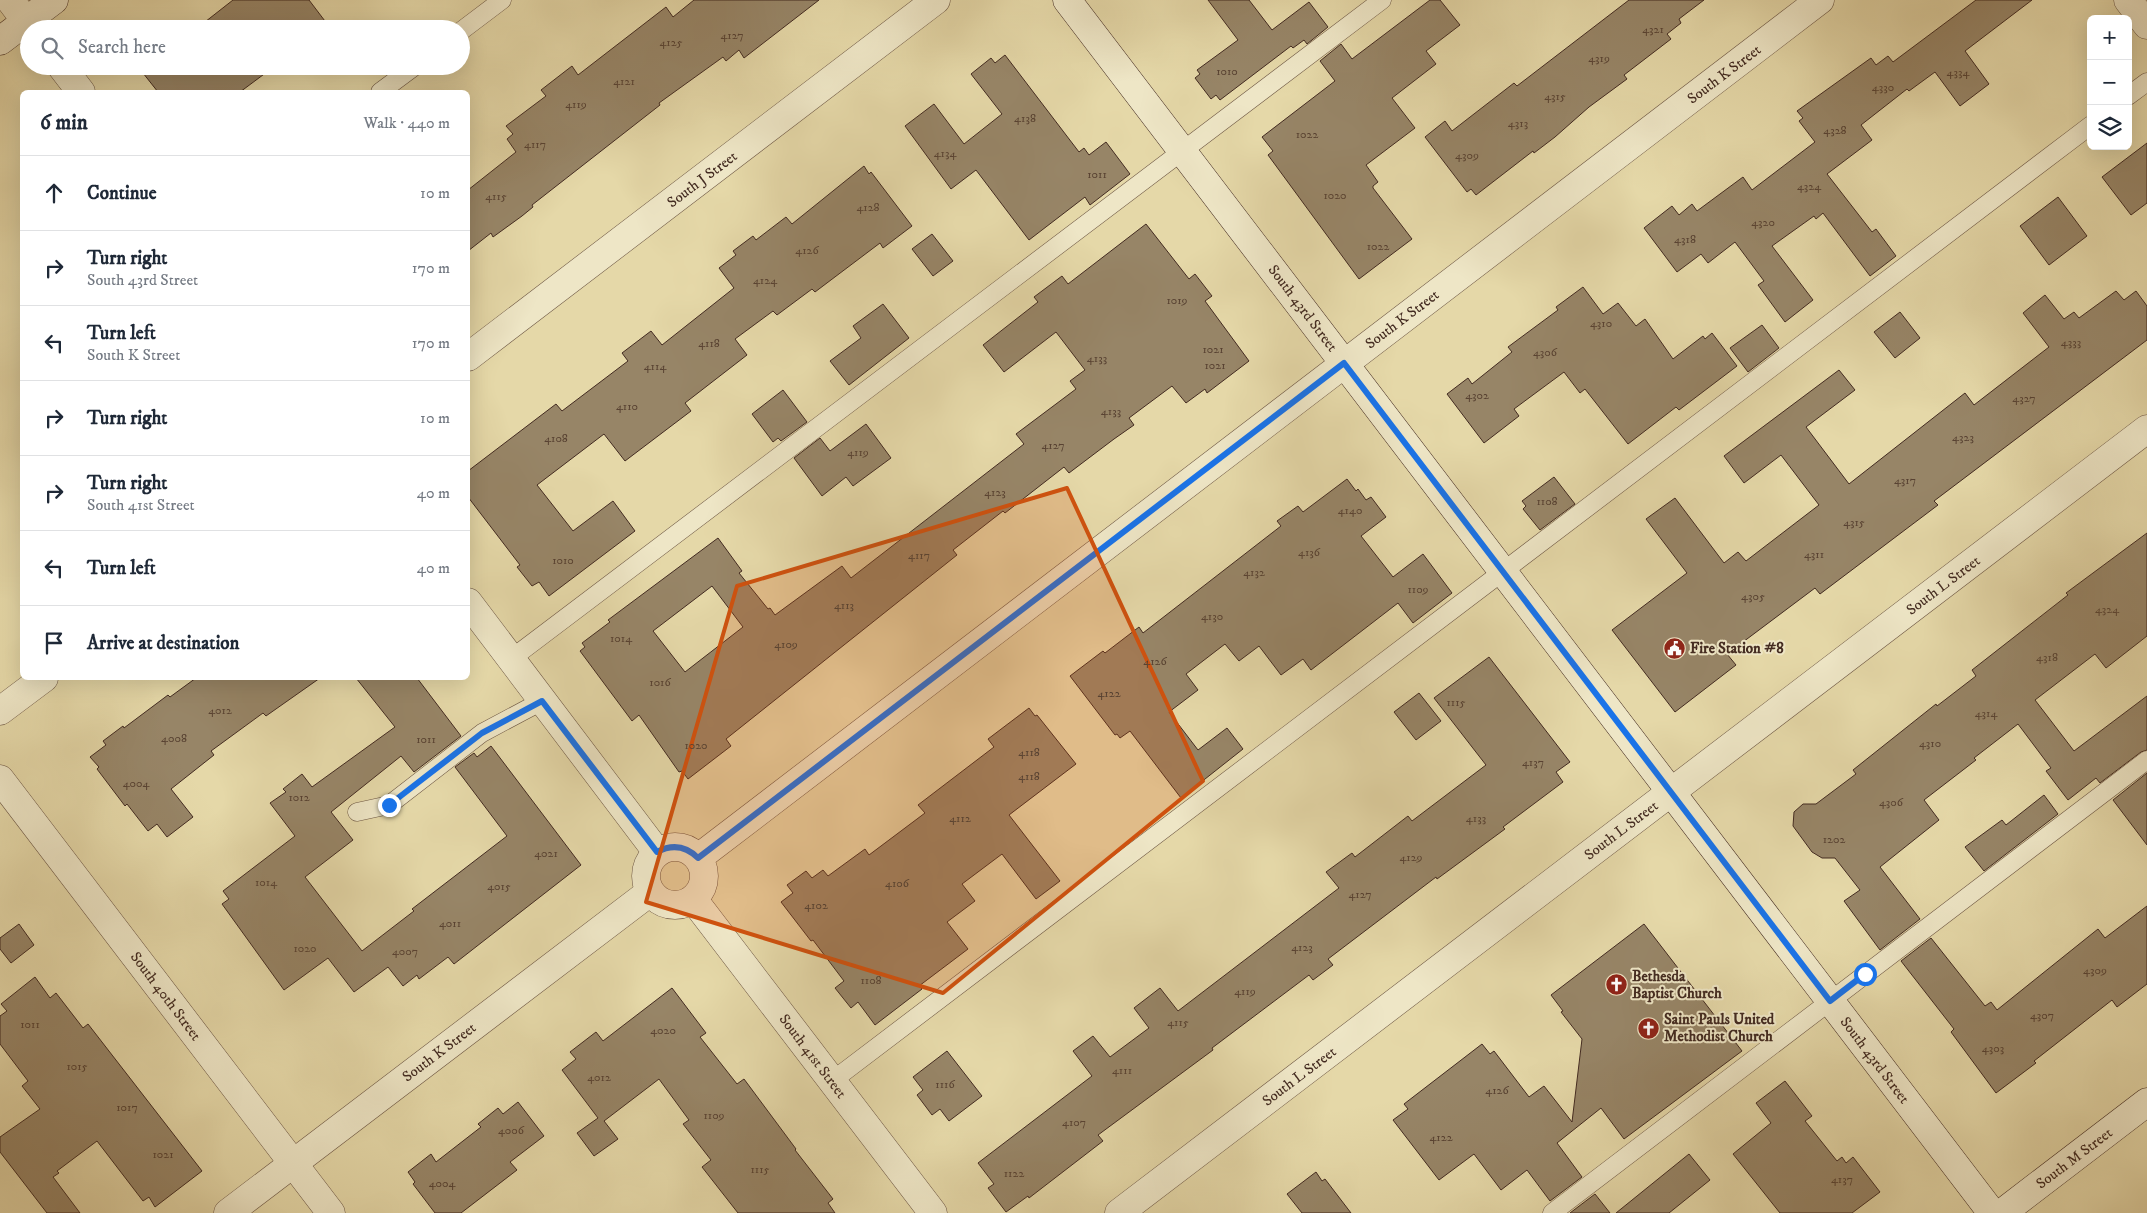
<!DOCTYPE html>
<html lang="en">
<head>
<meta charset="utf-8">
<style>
  :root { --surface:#fff; --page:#f6f6f7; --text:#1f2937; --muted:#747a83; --line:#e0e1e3 }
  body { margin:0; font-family:"IM FELL DW Pica",serif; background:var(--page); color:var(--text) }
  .controls { position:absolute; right:15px; top:15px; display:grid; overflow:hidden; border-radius:8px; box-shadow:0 5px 20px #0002 }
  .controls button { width:45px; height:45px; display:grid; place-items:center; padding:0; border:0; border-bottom:1px solid var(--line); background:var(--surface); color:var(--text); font:25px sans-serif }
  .stop { position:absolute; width:15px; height:15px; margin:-11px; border:4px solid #1a73e8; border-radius:50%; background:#fff }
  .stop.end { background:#1a73e8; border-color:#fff; box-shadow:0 1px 5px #0008 }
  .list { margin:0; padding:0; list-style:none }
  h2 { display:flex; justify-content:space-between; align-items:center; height:65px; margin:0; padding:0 20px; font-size:21px }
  h2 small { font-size:16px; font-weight:400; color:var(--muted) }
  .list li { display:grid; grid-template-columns:32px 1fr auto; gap:15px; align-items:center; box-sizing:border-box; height:75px; padding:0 20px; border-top:1px solid var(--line) }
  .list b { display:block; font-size:19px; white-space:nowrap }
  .list p { margin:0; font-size:16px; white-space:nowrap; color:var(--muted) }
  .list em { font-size:16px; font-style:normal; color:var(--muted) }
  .icon { flex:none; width:28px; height:28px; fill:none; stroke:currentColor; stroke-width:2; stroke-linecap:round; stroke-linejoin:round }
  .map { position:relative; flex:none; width:2147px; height:1213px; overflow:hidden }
  .search { position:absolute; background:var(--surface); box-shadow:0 5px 20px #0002; left:20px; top:20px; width:450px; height:55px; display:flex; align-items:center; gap:12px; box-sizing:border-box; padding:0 18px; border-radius:28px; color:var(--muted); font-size:19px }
  .panel { position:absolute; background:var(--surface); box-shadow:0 5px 20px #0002; left:20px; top:90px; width:450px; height:590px; border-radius:8px }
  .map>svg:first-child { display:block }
  .building { fill:#978567; stroke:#432b21; fill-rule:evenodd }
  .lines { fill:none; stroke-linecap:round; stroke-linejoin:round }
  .lane-casing { stroke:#6c5643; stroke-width:19 }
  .street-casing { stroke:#6c5643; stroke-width:29 }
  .secondary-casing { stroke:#432b21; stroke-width:29 }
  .lane { stroke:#eee6c6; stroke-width:18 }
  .street { stroke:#eee6c6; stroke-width:28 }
  .secondary { stroke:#eee6c6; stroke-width:28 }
  .route { stroke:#1a73e8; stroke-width:6 }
  .marked { fill:#cf520f; fill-opacity:0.2; stroke:#cf520f; stroke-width:4; stroke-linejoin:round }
  .labels { text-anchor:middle; stroke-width:4; stroke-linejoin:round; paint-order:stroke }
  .number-label { font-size:12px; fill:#584232 }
  .street-label { font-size:15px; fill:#432b21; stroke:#eee6c6 }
  .poi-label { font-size:15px; font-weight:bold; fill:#432b21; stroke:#eee6c6; text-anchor:start }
</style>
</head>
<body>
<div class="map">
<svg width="2147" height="1213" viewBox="0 0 2147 1213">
  <rect width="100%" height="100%" fill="#e5d8a8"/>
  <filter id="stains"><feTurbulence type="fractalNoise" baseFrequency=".004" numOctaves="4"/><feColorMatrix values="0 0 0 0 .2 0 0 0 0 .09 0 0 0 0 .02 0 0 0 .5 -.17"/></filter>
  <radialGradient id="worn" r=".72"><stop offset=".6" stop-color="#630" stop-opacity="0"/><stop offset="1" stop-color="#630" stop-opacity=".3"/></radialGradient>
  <g class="building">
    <path d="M233,0h76l22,29h-135z"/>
    <path d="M694,0h125l-75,58 -5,-8 -13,11 -3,-4 -64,46 1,2 -128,100 1,2 -11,9 -29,21 -2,-4 -23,18v-61l48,-38 -9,-13 6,-5 -7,-8 40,-30 -5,-6 31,-24 6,9 88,-68 7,10z"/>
    <path d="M1208,0h41l23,30 37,-28 19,25 -21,17 -3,-4 -11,8 -2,-2 -71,54 -4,-5 -5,4 -16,-21 5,-4 -3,-4 41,-30z"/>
    <path d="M1430,0h10l20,25 -34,26 10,13 -44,34 23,30 -49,37 12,17 -5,4v2l39,51 -53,40 -91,-124 5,-4 -11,-14 73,-56 -15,-20 21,-17 11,15z"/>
    <path d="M1629,0h75l-25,19 2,4 -14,11 4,5 -47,36 3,4 -38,28 -34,30 -21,16 -1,-2 -57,44 -5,-6 -4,3 -42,-55 20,-16 7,10 62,-48 3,3z"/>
    <path d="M1976,0h56l-67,51 24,33 -29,22 -25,-34 -26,19 -2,-2 -46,36 11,15 -45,34 45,58 4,-3 20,27 -26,20 -47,-63 -7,6 -2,-3 -42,30 41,54 -28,22 -27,-37 6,-4 -29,-39 -27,21 -7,-9 -24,18 -33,-44 28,-22 7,9 13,-11 5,7 46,-34 9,13 63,-48 -16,-21 4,-3 -6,-7 74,-53 5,7 12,-9 5,6z"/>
    <path d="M1005,55l74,97 5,-4 5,7 17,-13 24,32 -40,31 -5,-8 -56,43 -53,-70 -25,19 -46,-63 29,-22 30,40 38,-30 -31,-40 20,-16 4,5z"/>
    <path d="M151,66h124l-35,26h-82l-15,-19z"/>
    <path d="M2147,143v60l-16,12 -29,-38z"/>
    <path d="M864,166l5,8 2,-2 41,54 -29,22 -3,-5 -65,49 -3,-3 -35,26 -4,-4 -38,28 12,16 -62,48 6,8 -66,50 -21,-27 -67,51 36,46 40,-30 22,30 -86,65 -10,-14 -7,4 -15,-19 3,-2 -52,-68v-26l88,-67 6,7 66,-50 -6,-8 29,-22 11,14 72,-57 -15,-20 17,-13 -3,-4 20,-15 3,4 30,-23 6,7z"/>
    <path d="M2058,197l29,39 -38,29 -29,-39z"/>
    <path d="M1146,224l43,55 6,-5 17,22 -7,5 44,60 -42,32 -2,-4 -19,14 -14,-17 -43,32 5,7 -20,14 -45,34 -5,-6 -59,46 -2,-2 -50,39 4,5 -231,184 5,7 -43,33 -6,-8 -3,1 -40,-57 -7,6 -52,-70 5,-4 -3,-4 28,-21 -2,-2 110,-82 24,33 -3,2 29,36 2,-1 5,7 67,-49 9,12 173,-134 -8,-10 60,-45 -6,-8 15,-11 -29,-38 -52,40 -21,-27 55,-43 -4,-5 28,-21 6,8zM712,586l31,41 -58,45 -32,-41z"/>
    <path d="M932,234l21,27 -20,15 -21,-27z"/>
    <path d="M1583,287l20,27 15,-11 18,23 9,-7 28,40 30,-23 2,3 7,-6 25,33 -58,44 -3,-3 -48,37 -43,-55 -5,4 -16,-21 -50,37 5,7 -35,27 -37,-49 21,-16 4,6 40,-32 -4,-5 50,-37 -2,-3z"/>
    <path d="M2116,291l8,9 12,-9 11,15v34l-213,161 4,4 -118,89 -5,-6 -88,66 9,11 -61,47 -63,-82 75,-57 -41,-54 29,-21 49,65 14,-11 8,9 73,-56 -38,-50 -37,28 -20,-27 115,-86 16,20 -49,37 43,57 116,-91 9,12 75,-58 -26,-34 22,-18 19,24 10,-7 5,6z"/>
    <path d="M883,304l26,34 -60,47 -19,-24 31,-23 -8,-12z"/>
    <path d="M1900,312l20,26 -25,20 -21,-26z"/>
    <path d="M1762,325l17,23 -31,24 -18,-24z"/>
    <path d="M783,390l24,32 -26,19 -3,-3 -5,4 -21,-28z"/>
    <path d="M866,424l25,34 -38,28 -7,-9 -24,19 -28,-38 26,-20 10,13z"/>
    <path d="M1554,477l21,27 -35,26 -17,-21 3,-3 -4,-5z"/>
    <path d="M1347,479l9,12 2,-2 8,11 5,-3 15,20 -25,19 32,41 30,-23 29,39 -39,30 -15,-20 -87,67 -8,-11 -22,16 -22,-29 -20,15 -14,-17 -39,30 12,16 -29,22 29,38 29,-22 16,21 -62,49 -51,-67 -10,7 -3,-4 -2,1 -45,-59 33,-25 2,2 34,-26 4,6 138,-107 -4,-5 21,-15 5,6z"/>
    <path d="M2147,533v103l-41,32 -11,-14 -60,46 39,51 73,-55v54l-6,2 -41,31 -4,-5 -28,22 -22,-29 5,-3 -33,-44 -44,34 2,2 -52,40 15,20 -59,47 40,52 -40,31 -36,-49 16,-11 -25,-32h-13l-10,-6 -19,-26 1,-14 9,-8h13l40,-30 -3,-4 83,-66 1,2 39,-30 -4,-6 96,-75 -2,-2z"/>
    <path d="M1489,657l81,105 -14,10 7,10 -60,45 2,2 -68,50 -1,-2 -108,82 5,6 -20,15 -4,-5 -97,73 1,2 -115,85 5,6 -74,57 -1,-2 -22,16 -18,-24 6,-4 -16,-21 114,-87 -19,-25 20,-15 17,21 39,-29 -15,-20 26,-20 18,23 161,-123 -13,-16 26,-19 3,4 53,-41 4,5 74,-56 -52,-67z"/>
    <path d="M196,678h124l-54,38 -3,-3 -52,38 3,4 -43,34 22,28 -26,20 -10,-13 -9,7 -21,-27 -2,2 -28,-37 2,-2 -9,-10 16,-12 -3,-4 20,-15 1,2 44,-33 2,2z"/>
    <path d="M356,678h61l44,58 -47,36 -13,-16 -70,56 22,28 -48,37 57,74 52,-40 -2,-2 95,-73 -52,-69 19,-14 3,4 14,-11 90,119 -127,99 -6,-7 -29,22 -2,-4 -14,11 -15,-19 -34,25 -26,-34 -44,32 -62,-86 7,-5 -6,-8 72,-55 -25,-33 16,-11 -3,-3 19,-15 10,13 83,-60z"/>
    <path d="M1419,693l22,28 -25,19 -22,-28z"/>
    <path d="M1029,708l6,8 2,-1 39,49 -67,51 51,66 -24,18 -34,-45 -40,30 13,17 -28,21 21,27 -49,37 3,3 -47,36 -17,-23 -7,6 -16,-20 9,-7 -31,-41 -2,1 -30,-39 12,-9 -6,-8 19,-14 6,7 11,-8 5,6 37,-27 4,6 56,-42 -7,-8 76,-58 -6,-8z"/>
    <path d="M2147,773v72l-34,-45z"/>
    <path d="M2044,795l14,19 -74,57 -19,-24 37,-27 4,5z"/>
    <path d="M2147,906v78l-30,23 -5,-7 -78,61 2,2 -40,30 -45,-61 3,-3 -53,-68 30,-23 54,68 6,-4 6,8 101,-81 7,9z"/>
    <path d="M19,924l15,21 -23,18 -11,-14v-11z"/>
    <path d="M1644,924l98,127 -118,88 -23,-31 -44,35 25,34 -32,24 -23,-31 -26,20 -27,-36 -35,26 -46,-60 15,-11 -4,-5 78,-60 8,10 4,-3 35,46 15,-11 28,36 10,-83 -21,-27 2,-1 -12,-16z"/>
    <path d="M35,977l15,21 6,-5 27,35 5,-4 114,147 -47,36 -6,-10 -6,4 -46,-60 -40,30 2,2 -6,4 27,36h-33l-47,-61v-15l40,-28 -18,-23 6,-5 -28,-37v-28l7,-5 -6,-7z"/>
    <path d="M672,988l34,45 -6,4 37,47 7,-5 52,70 -1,1 38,49 -5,4 7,10h-97l-36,-46 9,-7 -28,-36 6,-4 -30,-41 -55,42 14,18 -24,17 -17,-23 21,-15 -36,-48 14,-11 -6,-7 26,-20 7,9z"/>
    <path d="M947,1051l35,45 -33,25 -9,-12 -8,6 -15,-20 6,-5 -10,-13z"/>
    <path d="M1785,1081l27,35 -7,5 32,40 5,-4 4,6 7,-6 27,35 -28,21h-72l-47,-59 38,-31 -15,-20z"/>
    <path d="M518,1102l26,34 -34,26 7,8 -56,43h-26l-22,-29 2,-2 -7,-10 23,-18 5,8 45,-35 -3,-3 20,-16 5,6z"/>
    <path d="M1689,1154l21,26 -41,33h-53z"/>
    <path d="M1316,1172l6,9 3,-2 26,34h-49l-15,-19z"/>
    <path d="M1595,1194l15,19h-40z"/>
  </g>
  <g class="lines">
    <defs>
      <g id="lane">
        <path d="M461,31l41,-31"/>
        <path d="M380,92l35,-26"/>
        <path d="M2128,96l19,-14"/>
        <path d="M511,659l871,-659"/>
        <path d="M357,812l32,-7 93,-72 60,-32"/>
        <path d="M832,1081l1259,-956"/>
        <path d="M1552,1213l595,-453"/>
      </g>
      <g id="street">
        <path d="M10,0l22,29"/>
        <path d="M2128,0l19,25"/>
        <path d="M61,66l20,26"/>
        <path d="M468,357l468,-357"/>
        <path d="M468,602l189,250"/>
        <path d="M0,711l44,-33"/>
        <path d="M0,779l331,434"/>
        <circle cx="675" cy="876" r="29"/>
        <path d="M698,858l1122,-858"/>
        <path d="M693,899l240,314"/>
        <path d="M228,1213l422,-321"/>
        <path d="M1119,1213l1028,-784"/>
      </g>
      <g id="secondary">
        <path d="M1067,0l925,1213"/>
        <path d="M0,41l54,-41"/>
        <path d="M2002,1213l145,-111"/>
      </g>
    </defs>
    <use href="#lane" class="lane-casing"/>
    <use href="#street" class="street-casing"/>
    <use href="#secondary" class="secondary-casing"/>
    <use href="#lane" class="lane"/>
    <use href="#street" class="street"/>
    <use href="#secondary" class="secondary"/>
  </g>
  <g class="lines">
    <path class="route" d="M389,805l93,-72 60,-32 115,151c15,-8 29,-6 41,6l646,-495 486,638 35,-27"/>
  </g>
  <path class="marked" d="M1067,488l136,293 -260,212 -297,-91 91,-316z"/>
  <defs>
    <symbol id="civic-disc" viewBox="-11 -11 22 22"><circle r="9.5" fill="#8f2418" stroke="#eee6c6"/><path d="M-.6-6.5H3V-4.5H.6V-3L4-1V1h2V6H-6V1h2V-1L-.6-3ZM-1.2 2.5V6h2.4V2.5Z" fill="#fff"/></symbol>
    <symbol id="church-disc" viewBox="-11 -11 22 22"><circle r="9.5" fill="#8f2418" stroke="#eee6c6"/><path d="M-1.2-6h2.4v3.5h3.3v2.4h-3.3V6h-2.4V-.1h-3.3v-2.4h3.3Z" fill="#fff"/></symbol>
  </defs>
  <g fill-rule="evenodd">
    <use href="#civic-disc" x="1662" y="636" width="25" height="25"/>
    <use href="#church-disc" x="1604" y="972" width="25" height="25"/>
    <use href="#church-disc" x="1636" y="1016" width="25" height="25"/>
  </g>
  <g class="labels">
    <g class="number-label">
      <text x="1653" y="33">4321</text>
      <text x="732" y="39">4127</text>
      <text x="671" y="46">4125</text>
      <text x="1599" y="62">4319</text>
      <text x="1227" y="75">1010</text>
      <text x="1958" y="76">4334</text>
      <text x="624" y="85">4121</text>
      <text x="1883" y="91">4330</text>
      <text x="1555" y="100">4315</text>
      <text x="576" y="108">4119</text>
      <text x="1025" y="122">4138</text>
      <text x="1518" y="127">4313</text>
      <text x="1835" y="134">4328</text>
      <text x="1307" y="138">1022</text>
      <text x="535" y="148">4117</text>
      <text x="945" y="157">4134</text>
      <text x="1467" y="159">4309</text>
      <text x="1097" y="178">1011</text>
      <text x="1809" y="190">4324</text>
      <text x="1335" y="199">1020</text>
      <text x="496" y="200">4115</text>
      <text x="868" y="211">4128</text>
      <text x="1763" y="226">4320</text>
      <text x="1685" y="243">4318</text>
      <text x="1378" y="250">1022</text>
      <text x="807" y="254">4126</text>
      <text x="765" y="284">4124</text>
      <text x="1177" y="304">1019</text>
      <text x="1601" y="327">4310</text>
      <text x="2071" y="346">4333</text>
      <text x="709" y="347">4118</text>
      <text x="1213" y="353">1021</text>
      <text x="1545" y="356">4306</text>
      <text x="1097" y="362">4133</text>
      <text x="1215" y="369">1021</text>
      <text x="655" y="370">4114</text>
      <text x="1477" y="399">4302</text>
      <text x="2024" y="402">4327</text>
      <text x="627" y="410">4110</text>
      <text x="1111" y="415">4133</text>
      <text x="1963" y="441">4323</text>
      <text x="556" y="442">4108</text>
      <text x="1053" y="449">4127</text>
      <text x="858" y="456">4119</text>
      <text x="1905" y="484">4317</text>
      <text x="995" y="496">4123</text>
      <text x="1547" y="505">1108</text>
      <text x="1350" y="514">4140</text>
      <text x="1854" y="526">4315</text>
      <text x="1309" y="556">4136</text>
      <text x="1814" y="558">4311</text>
      <text x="919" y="559">4117</text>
      <text x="563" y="564">1010</text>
      <text x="1254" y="576">4132</text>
      <text x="1418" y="593">1109</text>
      <text x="1753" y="600">4305</text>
      <text x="844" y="609">4113</text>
      <text x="2107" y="613">4324</text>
      <text x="1212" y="620">4130</text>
      <text x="621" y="642">1014</text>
      <text x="786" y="648">4109</text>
      <text x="2047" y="661">4318</text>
      <text x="1155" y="665">4126</text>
      <text x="660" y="686">1016</text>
      <text x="1109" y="697">4122</text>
      <text x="1456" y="706">1115</text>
      <text x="220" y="714">4012</text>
      <text x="1986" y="717">4314</text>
      <text x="174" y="742">4008</text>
      <text x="426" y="743">1011</text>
      <text x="1930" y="747">4310</text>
      <text x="696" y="749">1020</text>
      <text x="1029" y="756">4118</text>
      <text x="1533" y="766">4137</text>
      <text x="1029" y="780">4118</text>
      <text x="136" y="787">4004</text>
      <text x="299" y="801">1012</text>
      <text x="1891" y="806">4306</text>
      <text x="960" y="822">4112</text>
      <text x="1476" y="822">4133</text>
      <text x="1834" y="843">1202</text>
      <text x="546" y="857">4021</text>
      <text x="1411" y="861">4129</text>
      <text x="266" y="886">1014</text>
      <text x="897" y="887">4106</text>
      <text x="499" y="890">4015</text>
      <text x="1360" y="898">4127</text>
      <text x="816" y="909">4102</text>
      <text x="450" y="927">4011</text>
      <text x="1302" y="951">4123</text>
      <text x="305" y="952">1020</text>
      <text x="405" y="955">4007</text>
      <text x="2095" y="974">4309</text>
      <text x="871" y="984">1108</text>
      <text x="1245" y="995">4119</text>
      <text x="2042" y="1019">4307</text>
      <text x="1178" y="1026">4115</text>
      <text x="30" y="1028">1011</text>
      <text x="663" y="1034">4020</text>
      <text x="1993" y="1052">4303</text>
      <text x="77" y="1070">1015</text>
      <text x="1122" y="1074">4111</text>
      <text x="599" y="1081">4012</text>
      <text x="945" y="1088">1116</text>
      <text x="1497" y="1094">4126</text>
      <text x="127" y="1111">1017</text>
      <text x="714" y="1119">1109</text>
      <text x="1074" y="1126">4107</text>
      <text x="511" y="1134">4006</text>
      <text x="1441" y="1141">4122</text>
      <text x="163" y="1158">1021</text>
      <text x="760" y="1173">1115</text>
      <text x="1014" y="1177">1122</text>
      <text x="1842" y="1183">4137</text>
      <text x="442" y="1187">4004</text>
    </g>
    <g class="street-label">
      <text transform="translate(1724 74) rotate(-37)" y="5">South K Street</text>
      <text transform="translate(702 179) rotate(-37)" y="5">South J Street</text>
      <text transform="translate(1303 308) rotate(53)" y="5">South 43rd Street</text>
      <text transform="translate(1402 319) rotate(-37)" y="5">South K Street</text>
      <text transform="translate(1943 585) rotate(-37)" y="5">South L Street</text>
      <text transform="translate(1621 830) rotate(-37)" y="5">South L Street</text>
      <text transform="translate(166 996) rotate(53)" y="5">South 40th Street</text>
      <text transform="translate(439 1052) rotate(-37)" y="5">South K Street</text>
      <text transform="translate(813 1056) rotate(53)" y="5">South 41st Street</text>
      <text transform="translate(1875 1060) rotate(53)" y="5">South 43rd Street</text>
      <text transform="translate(1299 1076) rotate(-37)" y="5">South L Street</text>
      <text transform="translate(2074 1158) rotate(-37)" y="5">South M Street</text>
    </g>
    <g class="poi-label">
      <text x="1690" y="653">Fire Station #8</text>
      <text x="1632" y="981">Bethesda<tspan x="1632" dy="17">Baptist Church</tspan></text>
      <text x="1664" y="1024">Saint Pauls United<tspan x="1664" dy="17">Methodist Church</tspan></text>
    </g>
  </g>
  <rect width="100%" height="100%" filter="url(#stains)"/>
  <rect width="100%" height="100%" fill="url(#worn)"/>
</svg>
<div class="controls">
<button>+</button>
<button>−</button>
<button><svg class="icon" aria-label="layers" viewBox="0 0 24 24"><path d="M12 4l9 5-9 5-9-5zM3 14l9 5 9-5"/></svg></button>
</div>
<div class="stop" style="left:1865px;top:974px"></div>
<div class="stop end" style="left:389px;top:805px"></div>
<div class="search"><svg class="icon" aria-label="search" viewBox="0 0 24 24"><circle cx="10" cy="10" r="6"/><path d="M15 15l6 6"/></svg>Search here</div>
<section class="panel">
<h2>6 min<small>Walk · 440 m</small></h2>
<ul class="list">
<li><svg class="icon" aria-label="ahead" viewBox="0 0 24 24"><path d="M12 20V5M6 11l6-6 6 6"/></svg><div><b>Continue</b></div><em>10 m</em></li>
<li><svg class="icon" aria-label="right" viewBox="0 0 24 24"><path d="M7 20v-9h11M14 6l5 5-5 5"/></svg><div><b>Turn right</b><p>South 43rd Street</p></div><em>170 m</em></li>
<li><svg class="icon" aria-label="left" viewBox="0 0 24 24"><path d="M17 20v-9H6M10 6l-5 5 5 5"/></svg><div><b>Turn left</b><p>South K Street</p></div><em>170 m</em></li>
<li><svg class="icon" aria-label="right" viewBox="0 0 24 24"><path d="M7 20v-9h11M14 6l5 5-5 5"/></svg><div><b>Turn right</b></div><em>10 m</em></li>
<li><svg class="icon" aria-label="right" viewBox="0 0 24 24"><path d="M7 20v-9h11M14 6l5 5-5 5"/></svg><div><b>Turn right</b><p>South 41st Street</p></div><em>40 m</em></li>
<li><svg class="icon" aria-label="left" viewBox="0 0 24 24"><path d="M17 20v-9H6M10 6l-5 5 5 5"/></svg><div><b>Turn left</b></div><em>40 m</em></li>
<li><svg class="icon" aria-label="arrive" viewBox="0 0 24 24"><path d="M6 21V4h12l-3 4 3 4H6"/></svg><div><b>Arrive at destination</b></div></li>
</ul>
</section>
</div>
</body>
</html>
